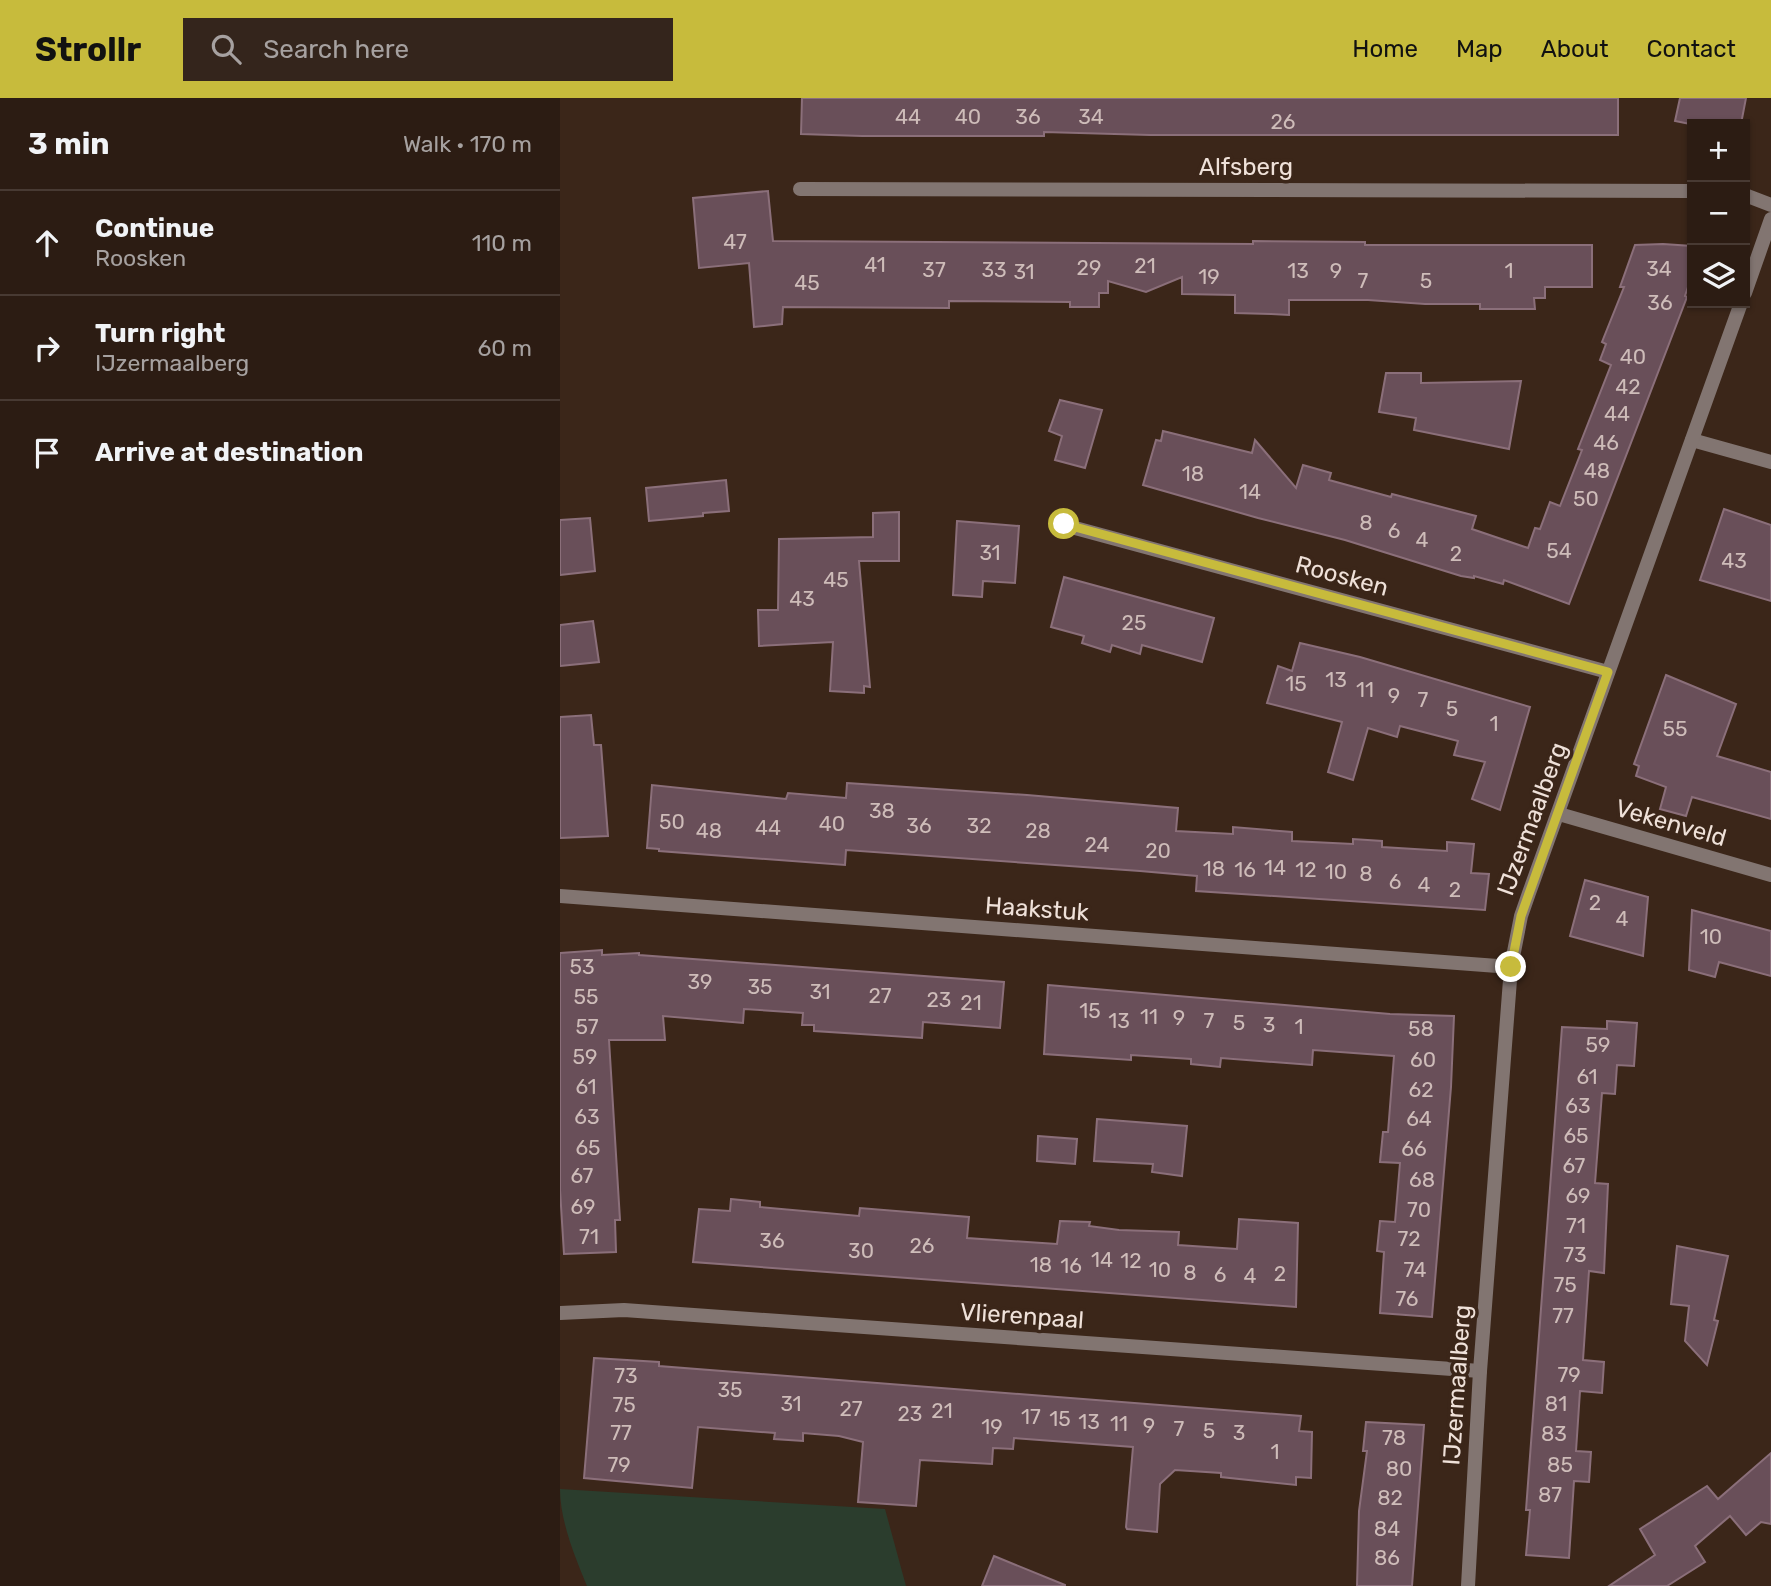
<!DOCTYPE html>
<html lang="en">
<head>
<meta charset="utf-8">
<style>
  :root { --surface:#2c1c13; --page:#34251c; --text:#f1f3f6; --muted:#a6a1a0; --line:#483a33; --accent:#c7bb3c }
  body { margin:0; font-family:Rubik,sans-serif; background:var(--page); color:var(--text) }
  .controls { position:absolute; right:21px; top:21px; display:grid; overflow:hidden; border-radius:0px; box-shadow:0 2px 5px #0004 }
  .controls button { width:63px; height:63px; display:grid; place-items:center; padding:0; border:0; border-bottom:2px solid var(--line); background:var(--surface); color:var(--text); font:35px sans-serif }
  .stop { position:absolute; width:21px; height:21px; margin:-16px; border:5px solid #c7bb3c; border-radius:50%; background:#fff }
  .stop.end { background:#c7bb3c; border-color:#fff; box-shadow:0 2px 7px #0008 }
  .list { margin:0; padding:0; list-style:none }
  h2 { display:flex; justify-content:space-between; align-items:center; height:91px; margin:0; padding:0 28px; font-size:30px }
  h2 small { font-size:23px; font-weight:400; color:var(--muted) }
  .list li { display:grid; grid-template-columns:46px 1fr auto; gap:21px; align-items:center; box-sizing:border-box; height:105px; padding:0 28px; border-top:2px solid var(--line) }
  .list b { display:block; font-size:26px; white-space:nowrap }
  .list p { margin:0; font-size:23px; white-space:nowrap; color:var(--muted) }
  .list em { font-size:23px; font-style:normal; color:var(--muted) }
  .icon { flex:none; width:38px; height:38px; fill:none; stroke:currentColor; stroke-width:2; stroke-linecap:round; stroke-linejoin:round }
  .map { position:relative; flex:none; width:1211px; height:1488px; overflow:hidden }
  header { display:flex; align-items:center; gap:42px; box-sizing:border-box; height:98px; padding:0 35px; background:var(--accent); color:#111 }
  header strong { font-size:33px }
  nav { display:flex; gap:38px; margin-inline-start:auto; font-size:24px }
  .search { width:490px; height:63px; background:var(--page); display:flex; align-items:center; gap:18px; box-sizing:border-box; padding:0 24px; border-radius:0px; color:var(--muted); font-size:26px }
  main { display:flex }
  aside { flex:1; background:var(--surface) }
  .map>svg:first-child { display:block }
  .green { fill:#2b3d2d }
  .building { fill:#694f59; stroke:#8b6f7a; stroke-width:2 }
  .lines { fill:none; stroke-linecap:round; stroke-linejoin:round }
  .minor { stroke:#827571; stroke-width:14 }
  .route { stroke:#c7bb3c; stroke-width:9 }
  .labels { text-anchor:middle; stroke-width:7; stroke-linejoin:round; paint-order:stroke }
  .number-label { font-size:21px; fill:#cebcb9 }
  .street-label { font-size:24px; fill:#efe1d9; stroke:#3b2619 }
</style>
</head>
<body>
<header>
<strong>Strollr</strong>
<div class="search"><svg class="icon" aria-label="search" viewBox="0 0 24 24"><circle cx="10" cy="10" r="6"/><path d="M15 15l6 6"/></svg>Search here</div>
<nav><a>Home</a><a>Map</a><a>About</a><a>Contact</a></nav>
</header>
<main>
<aside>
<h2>3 min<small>Walk · 170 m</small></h2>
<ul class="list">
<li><svg class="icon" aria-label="ahead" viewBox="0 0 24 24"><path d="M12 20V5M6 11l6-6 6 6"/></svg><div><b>Continue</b><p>Roosken</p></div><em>110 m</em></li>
<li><svg class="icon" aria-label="right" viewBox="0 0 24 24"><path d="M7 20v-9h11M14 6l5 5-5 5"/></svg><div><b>Turn right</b><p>IJzermaalberg</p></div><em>60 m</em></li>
<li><svg class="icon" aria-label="arrive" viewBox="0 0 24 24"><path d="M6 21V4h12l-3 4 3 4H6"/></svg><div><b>Arrive at destination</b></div></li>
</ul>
</aside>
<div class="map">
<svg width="1211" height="1488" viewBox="0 0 1211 1488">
  <rect width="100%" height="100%" fill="#3b2619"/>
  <path class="green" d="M0,1391l325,20 21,77h-319c-12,-29 -27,-65 -27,-97z"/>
  <g class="building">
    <path d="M242,0h816v37h-468l-106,-3v4h-182l-61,-2z"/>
    <path d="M1120,0h66l-5,26h-51l-15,-3z"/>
    <path d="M208,93l5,50 480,3v-3l112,1v3h227v42h-47v11h-11l1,11h-55v-5h-55l-57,-4h-79v15l-18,-1 -36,-1v-18l-53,-1v-17l-36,15 -38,-11v12h-9v14h-29v-5l-121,-1v7l-166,-1 -1,17 -28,3 -5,-64 -50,5 -6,-70z"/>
    <path d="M1103,146l29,2v29l-7,21 2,1 -118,307 -65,-24 -1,4 -29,-8v2l-13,-2 -116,-36 -87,-22 -115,-33 13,-45 5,1 2,-10 89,22 3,-13 41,48 7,-23 28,8 -2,7 62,17 1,-3 84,22 -4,13 56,19 7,-20 5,1 10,-27 10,4 22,-56 -4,-1 33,-84 -11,-5 6,-16 -4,-2 22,-55h-4l15,-42z"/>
    <path d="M826,275h35v10l100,-2 -12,68 -95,-19 2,-12 -37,-6z"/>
    <path d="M500,302l42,10 -17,58 -30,-8 7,-24 -13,-5z"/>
    <path d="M166,382l3,31 -26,2v3l-54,5 -3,-33z"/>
    <path d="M1164,411l47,16v76l-71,-21z"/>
    <path d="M339,414v49h-40l11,126 -6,-1v7l-34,-2 3,-49 -74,4 -1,-36h20l1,-71 94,-2v-24z"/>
    <path d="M30,420l5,53 -35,4v-55z"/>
    <path d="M397,423l62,5 -4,57 -32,-2 -1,16 -29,-2z"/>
    <path d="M504,479l150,41 -12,44 -60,-17 -2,9 -28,-9 -2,7 -28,-9 2,-7 -33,-9z"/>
    <path d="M33,523l6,41 -39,4v-41z"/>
    <path d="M740,545l60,14 170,50 -30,103 -28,-11 13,-37 -31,-7 4,-14 -58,-15 -3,11 -29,-9 -15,52 -25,-8 14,-50 -75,-19 11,-37 14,5z"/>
    <path d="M1106,577l70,29 -19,52 54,16v47l-79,-22 -6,19 -26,-7 6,-22 -30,-11 3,-10 -5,-2z"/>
    <path d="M31,617l3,30h7l7,91 -48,2v-121z"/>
    <path d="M287,685l180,12 151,13 -2,23 57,3v-7l59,5v9l61,3v-5l29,2v6l65,4v-9l27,2 -3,29 18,1 -4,36 -289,-19 1,-15 -57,-5 -294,-21 -1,15 -186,-14v-2l-12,-1 5,-63 134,14 2,-6 58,5z"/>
    <path d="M1025,782l63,17 -5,59 -73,-20z"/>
    <path d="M1132,812l79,21v45l-52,-14 -4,15 -26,-7z"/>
    <path d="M42,852v5l37,-2v2l365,27 -4,46 -77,-6 -1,16 -108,-7v-6h-12l1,-12 -59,-4 -1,14 -80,-7 2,24h-56l11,180h-5l1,32 -52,2 -4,-64v-237z"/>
    <path d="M488,887l342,29 64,2 -3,71 -19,230 -52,-4 4,-61 -7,-1 3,-30 15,1 5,-59 -20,-1 3,-30h5l6,-76 -81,-6 -1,15 -91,-7 -1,9 -29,-3v-5l-60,-4v5l-87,-6z"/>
    <path d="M1047,923l30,2 -3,43 -17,-1 -2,29 -13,-1 -7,90 13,1 -4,89 -15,-2 -6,89 21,2 -2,31 -22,-2 -4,60 15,1 -2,30 -15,-1 -5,77 -43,-3 4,-45h-4l36,-483 45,2z"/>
    <path d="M537,1021l90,7 -5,50 -30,-4 1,-8 -59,-3z"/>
    <path d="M478,1038l39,3 -2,25 -38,-3z"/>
    <path d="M171,1101l29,3v5l99,9 1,-8 109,9 -2,21 90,6 3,-23 30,1 -1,4 30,4 60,2 -1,13 59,4 2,-30 59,4 -2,84 -603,-45 6,-53 31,2z"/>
    <path d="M1117,1148l51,10 -14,64 4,1 -11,44 -22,-24 4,-35 -18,-2z"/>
    <path d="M34,1260l65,4v4l642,50 -2,15 13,1 -1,46 -15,-1v8l-75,-8v-4l-46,-3 -15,14 -3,48 -30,-3 -1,-2 7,-80 -119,-9 -1,11 -20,-1 -1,16 -72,-4 -4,46 -58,-4 5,-60 -24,-6 -36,-3v8l-29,-2 1,-6 -77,-6 -6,61 -108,-10z"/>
    <path d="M806,1324l58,3 -12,161h-55l2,-75 8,-60h-4z"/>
    <path d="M1211,1355v71l-10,-2 -15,13 -16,-19 -35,30 10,16 -38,24h-58l46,-31 -15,-26 67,-43 11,13z"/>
    <path d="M434,1458l71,29v1h-83z"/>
  </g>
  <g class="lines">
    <g class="minor">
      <path d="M240,91l892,2"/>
      <path d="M1185,97l26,10"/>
      <path d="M1185,195l26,-74"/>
      <path d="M1132,342l79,22"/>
      <path d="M504,427l544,147"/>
      <path d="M999,716l212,61"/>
      <path d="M0,798l951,71"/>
      <path d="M0,1215l64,-3 856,61"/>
      <path d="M908,1488l12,-215 31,-404 10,-51 8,-23 212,-590"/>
    </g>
  </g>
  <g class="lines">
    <path class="route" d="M504,426l544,148 -87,244 -10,51"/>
  </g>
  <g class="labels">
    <g class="number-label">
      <text x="348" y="26">44</text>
      <text x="408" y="26">40</text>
      <text x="468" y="26">36</text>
      <text x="531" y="26">34</text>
      <text x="723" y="31">26</text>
      <text x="175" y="151">47</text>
      <text x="315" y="174">41</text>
      <text x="585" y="175">21</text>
      <text x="529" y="177">29</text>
      <text x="1099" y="178">34</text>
      <text x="374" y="179">37</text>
      <text x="434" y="179">33</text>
      <text x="738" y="180">13</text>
      <text x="776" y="180">9</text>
      <text x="949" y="180">1</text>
      <text x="464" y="181">31</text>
      <text x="649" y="186">19</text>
      <text x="803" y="190">7</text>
      <text x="866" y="190">5</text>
      <text x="247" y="192">45</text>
      <text x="1100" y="212">36</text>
      <text x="1073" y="266">40</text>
      <text x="1068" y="296">42</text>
      <text x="1057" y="323">44</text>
      <text x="1046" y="352">46</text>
      <text x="1037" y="380">48</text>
      <text x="633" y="383">18</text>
      <text x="690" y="401">14</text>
      <text x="1026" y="408">50</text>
      <text x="806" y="432">8</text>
      <text x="834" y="440">6</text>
      <text x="862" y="449">4</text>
      <text x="999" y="460">54</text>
      <text x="430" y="462">31</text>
      <text x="896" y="463">2</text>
      <text x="1174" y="470">43</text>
      <text x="276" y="489">45</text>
      <text x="242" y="508">43</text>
      <text x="574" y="532">25</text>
      <text x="776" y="589">13</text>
      <text x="736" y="593">15</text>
      <text x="805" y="599">11</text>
      <text x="834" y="605">9</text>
      <text x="863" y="609">7</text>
      <text x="892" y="618">5</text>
      <text x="934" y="633">1</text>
      <text x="1115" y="638">55</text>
      <text x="322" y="720">38</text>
      <text x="112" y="731">50</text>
      <text x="272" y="733">40</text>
      <text x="359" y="735">36</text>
      <text x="419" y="735">32</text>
      <text x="208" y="737">44</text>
      <text x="149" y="740">48</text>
      <text x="478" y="740">28</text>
      <text x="537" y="754">24</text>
      <text x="598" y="760">20</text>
      <text x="715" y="777">14</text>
      <text x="654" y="778">18</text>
      <text x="685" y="779">16</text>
      <text x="746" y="779">12</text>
      <text x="776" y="781">10</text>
      <text x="806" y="783">8</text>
      <text x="835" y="791">6</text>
      <text x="864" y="794">4</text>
      <text x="895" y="799">2</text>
      <text x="1035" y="812">2</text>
      <text x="1062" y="828">4</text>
      <text x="1151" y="846">10</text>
      <text x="22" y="876">53</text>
      <text x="140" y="891">39</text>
      <text x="200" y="896">35</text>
      <text x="260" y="901">31</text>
      <text x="320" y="905">27</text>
      <text x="26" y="906">55</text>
      <text x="379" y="909">23</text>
      <text x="411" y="912">21</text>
      <text x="530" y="920">15</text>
      <text x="589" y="926">11</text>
      <text x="619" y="927">9</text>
      <text x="559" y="930">13</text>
      <text x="649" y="930">7</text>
      <text x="679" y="932">5</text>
      <text x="709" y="934">3</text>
      <text x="27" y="936">57</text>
      <text x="739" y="936">1</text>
      <text x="861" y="938">58</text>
      <text x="1038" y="954">59</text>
      <text x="25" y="966">59</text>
      <text x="863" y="969">60</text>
      <text x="1027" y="986">61</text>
      <text x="26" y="996">61</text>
      <text x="861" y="999">62</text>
      <text x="1018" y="1015">63</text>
      <text x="27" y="1026">63</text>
      <text x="859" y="1028">64</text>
      <text x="1016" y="1045">65</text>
      <text x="28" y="1057">65</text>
      <text x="854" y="1058">66</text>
      <text x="1014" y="1075">67</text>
      <text x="22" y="1085">67</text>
      <text x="862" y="1089">68</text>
      <text x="1018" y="1105">69</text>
      <text x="23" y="1116">69</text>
      <text x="859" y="1119">70</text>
      <text x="1016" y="1135">71</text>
      <text x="29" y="1146">71</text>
      <text x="849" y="1148">72</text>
      <text x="212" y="1150">36</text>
      <text x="362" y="1155">26</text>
      <text x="301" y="1160">30</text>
      <text x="1015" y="1164">73</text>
      <text x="542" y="1169">14</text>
      <text x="571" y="1170">12</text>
      <text x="481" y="1174">18</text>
      <text x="511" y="1175">16</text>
      <text x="600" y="1179">10</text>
      <text x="855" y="1179">74</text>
      <text x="630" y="1182">8</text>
      <text x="720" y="1183">2</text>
      <text x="660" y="1184">6</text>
      <text x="690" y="1185">4</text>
      <text x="1005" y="1194">75</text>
      <text x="847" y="1208">76</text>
      <text x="1003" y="1225">77</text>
      <text x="1009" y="1284">79</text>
      <text x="66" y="1285">73</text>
      <text x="170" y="1299">35</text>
      <text x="231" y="1313">31</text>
      <text x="996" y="1313">81</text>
      <text x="64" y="1314">75</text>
      <text x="291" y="1318">27</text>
      <text x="382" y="1320">21</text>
      <text x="350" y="1323">23</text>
      <text x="471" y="1326">17</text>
      <text x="500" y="1328">15</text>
      <text x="529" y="1331">13</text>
      <text x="559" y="1333">11</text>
      <text x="589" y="1335">9</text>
      <text x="432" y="1336">19</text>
      <text x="619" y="1338">7</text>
      <text x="649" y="1340">5</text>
      <text x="61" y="1342">77</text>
      <text x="679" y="1342">3</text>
      <text x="994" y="1343">83</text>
      <text x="834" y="1347">78</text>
      <text x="715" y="1361">1</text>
      <text x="59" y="1374">79</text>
      <text x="1000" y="1374">85</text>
      <text x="839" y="1378">80</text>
      <text x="990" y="1404">87</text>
      <text x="830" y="1407">82</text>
      <text x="827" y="1438">84</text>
      <text x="827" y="1467">86</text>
    </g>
    <g class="street-label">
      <text x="686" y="77">Alfsberg</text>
      <text transform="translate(782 478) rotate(15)" y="8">Roosken</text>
      <text transform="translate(972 721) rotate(-70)" y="8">IJzermaalberg</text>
      <text transform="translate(1111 725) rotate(16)" y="8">Vekenveld</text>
      <text transform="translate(477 811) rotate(4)" y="8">Haakstuk</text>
      <text transform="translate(462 1218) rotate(4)" y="8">Vlierenpaal</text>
      <text transform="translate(897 1287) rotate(-86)" y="8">IJzermaalberg</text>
    </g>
  </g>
</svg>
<div class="controls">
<button>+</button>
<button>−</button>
<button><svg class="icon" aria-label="layers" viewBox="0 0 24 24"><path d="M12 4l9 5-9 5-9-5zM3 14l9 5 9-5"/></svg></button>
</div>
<div class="stop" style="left:504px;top:426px"></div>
<div class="stop end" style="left:951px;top:869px"></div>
</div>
</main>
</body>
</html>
